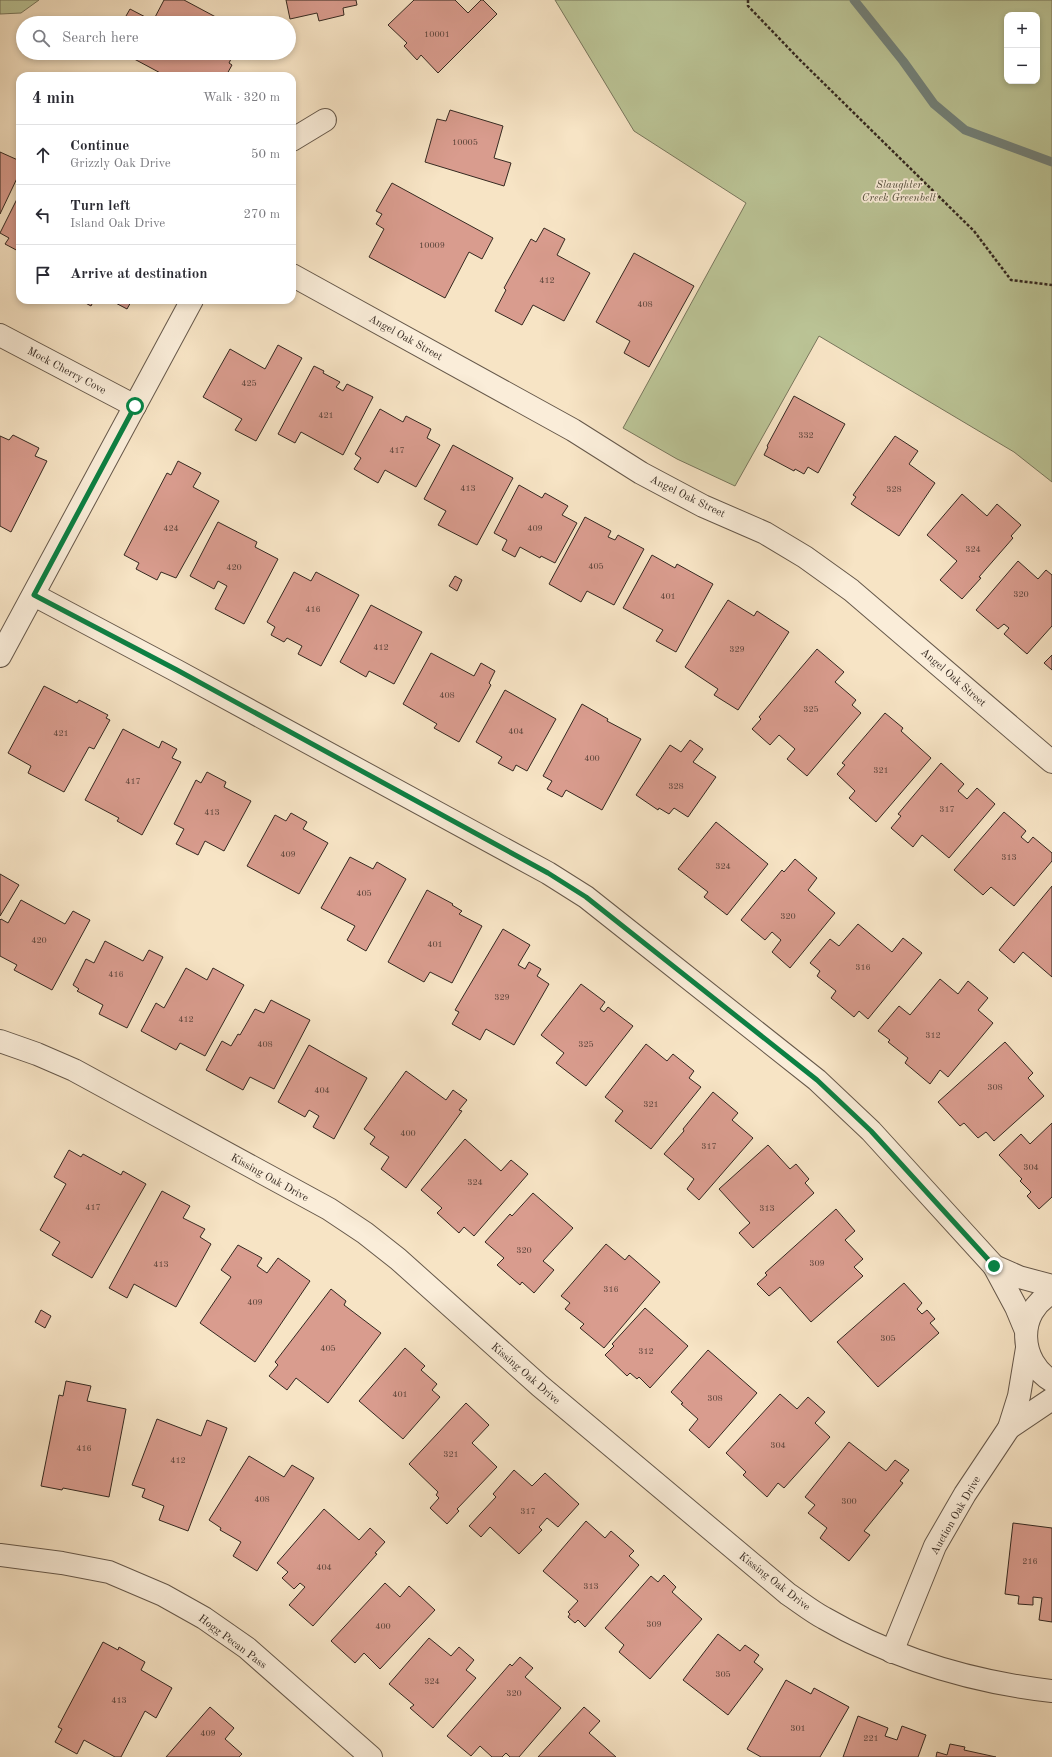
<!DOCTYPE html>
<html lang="en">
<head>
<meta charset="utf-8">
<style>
  :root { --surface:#fff; --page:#f7f7f7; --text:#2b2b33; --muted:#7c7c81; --line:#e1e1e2 }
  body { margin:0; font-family:"Old Standard TT",serif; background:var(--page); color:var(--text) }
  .controls { position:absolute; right:12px; top:12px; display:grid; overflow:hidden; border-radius:8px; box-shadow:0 2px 6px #0003 }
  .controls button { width:36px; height:36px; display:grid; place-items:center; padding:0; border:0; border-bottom:1px solid var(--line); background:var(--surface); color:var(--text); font:20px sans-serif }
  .stop { position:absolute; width:12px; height:12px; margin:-9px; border:3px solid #0b8043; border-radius:50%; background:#fff }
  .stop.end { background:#0b8043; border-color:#fff; box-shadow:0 1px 4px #0008 }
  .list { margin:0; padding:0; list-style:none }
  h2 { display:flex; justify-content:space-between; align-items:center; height:52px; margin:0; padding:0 16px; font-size:17px }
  h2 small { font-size:13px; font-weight:400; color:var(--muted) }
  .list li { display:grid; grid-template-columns:26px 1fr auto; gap:12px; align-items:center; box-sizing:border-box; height:60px; padding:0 16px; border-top:1px solid var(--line) }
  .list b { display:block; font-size:15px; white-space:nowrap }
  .list p { margin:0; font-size:13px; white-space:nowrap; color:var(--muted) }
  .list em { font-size:13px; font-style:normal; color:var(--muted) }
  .icon { flex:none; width:22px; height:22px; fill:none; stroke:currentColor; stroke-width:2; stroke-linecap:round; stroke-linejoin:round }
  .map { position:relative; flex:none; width:1052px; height:1757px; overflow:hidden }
  .search { position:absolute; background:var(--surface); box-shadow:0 2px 6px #0003; left:16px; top:16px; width:280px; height:44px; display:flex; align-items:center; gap:10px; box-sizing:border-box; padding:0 14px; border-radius:22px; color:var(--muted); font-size:15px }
  .panel { position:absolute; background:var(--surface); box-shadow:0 2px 6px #0003; left:16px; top:72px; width:280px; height:232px; border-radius:12px }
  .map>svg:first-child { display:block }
  .green { fill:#bbc496; stroke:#78765c; fill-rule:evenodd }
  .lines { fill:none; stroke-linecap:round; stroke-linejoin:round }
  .stream { stroke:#73827b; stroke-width:9 }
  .building { fill:#d99c8e; stroke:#352921 }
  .minor-casing { stroke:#66584a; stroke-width:24 }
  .path { stroke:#352921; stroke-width:2.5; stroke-dasharray:3 2; stroke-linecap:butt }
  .minor { stroke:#faedd9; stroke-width:22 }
  .route { stroke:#0b8043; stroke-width:5 }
  .labels { text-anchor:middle; stroke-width:3.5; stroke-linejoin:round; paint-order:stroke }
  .number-label { font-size:9px; fill:#5e463c }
  .park-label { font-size:11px; font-style:italic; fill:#56503e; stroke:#faedd9 }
  .street-label { font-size:11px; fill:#352921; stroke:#faedd9 }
</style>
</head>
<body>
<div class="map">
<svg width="1052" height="1757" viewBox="0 0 1052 1757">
  <rect width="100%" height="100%" fill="#f7e4c5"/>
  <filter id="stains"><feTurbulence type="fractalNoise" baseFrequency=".005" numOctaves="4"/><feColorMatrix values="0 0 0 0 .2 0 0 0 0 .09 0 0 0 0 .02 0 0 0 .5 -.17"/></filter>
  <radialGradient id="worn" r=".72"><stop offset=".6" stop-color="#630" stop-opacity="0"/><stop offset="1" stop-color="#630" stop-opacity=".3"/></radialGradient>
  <g class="green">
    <path d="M0,0h39l-18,13 -21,1z"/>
    <path d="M555,0h497v482l-38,-30 -195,-116 -84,150 -58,-27 -54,-31 123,-225 -112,-72zM1007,15h30v66h-30z"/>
  </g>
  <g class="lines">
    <path class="stream" d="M854,0l49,61 31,43 31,26 87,32"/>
  </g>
  <g class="building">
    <path d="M164,0h20l43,23h-105l8,-14 23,12z"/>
    <path d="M286,0h70l1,5 -14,3 1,7 -25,6 -2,-8 -27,6z"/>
    <path d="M414,0h41l13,13 13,-13h2l14,14 -59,59 -17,-18 -4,5 -13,-14 3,-3 -19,-18z"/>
    <path d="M123,53h111l-5,10 3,2 -5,9 3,2h-64z"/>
    <path d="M450,110l53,16 -9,32 17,5 -7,23 -79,-24 12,-43 9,2z"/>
    <path d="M0,152l20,9v11l-20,42z"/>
    <path d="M392,183l101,55 -11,21 -13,-7 -24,46 -76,-41 15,-28 -8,-5 6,-10 -6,-3z"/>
    <path d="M20,193v59l-15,-8 4,-6 -9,-5z"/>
    <path d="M544,228l21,11 -8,16 33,18 -26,48 -31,-16 -11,20 -27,-14 11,-21 -2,-2 27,-49 5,3z"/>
    <path d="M634,253l60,33 -45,81 -25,-14 6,-12 -34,-19z"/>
    <path d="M80,300h14l-3,6z"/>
    <path d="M110,300h22l-5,9z"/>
    <path d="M278,345l24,13 -46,83 -21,-11 7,-11 -39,-22 27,-48 35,20z"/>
    <path d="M314,366l10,5 -1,2 17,9 -4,5 7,4 4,-7 26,13 -30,58 -42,-23 -6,11 -17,-9z"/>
    <path d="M794,396l51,28 -27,49 -10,-6 -4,7 -9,-5 -1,2 -30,-16 4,-8 -1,-1z"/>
    <path d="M380,409l23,13 3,-6 25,13 -4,9 13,7 -24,42 -31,-17 -7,13 -24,-14 7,-11 -6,-4z"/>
    <path d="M13,435l26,13 -4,8 12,5 -36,71 -11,-6v-90l9,4z"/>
    <path d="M895,436l23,15 -9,13 26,19 -36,53 -48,-32 5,-7 -3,-2z"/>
    <path d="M453,445l60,33 -36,67 -39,-20 8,-14 -22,-12z"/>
    <path d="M178,461l23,12 -8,14 26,14 -43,77 -15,-6 -4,8 -21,-11 3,-6 -15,-8 43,-82 4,2z"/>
    <path d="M519,485l23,13 3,-5 23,13 -6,9 15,8 -22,40 -14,-7 -1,2 -20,-11 -5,10 -13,-7 5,-10 -13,-7z"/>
    <path d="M962,494l25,22 10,-12 24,21 -10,11 2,2 -34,39 2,1 -19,21 -22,-19 17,-19 -30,-26z"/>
    <path d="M585,517l26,14 -3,6 7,3 3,-5 26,14 -30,56 -27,-14 -6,11 -32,-18z"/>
    <path d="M218,522l39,20 -2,5 23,12 -34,65 -29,-15 12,-23 -9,-5 -4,8 -24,-13z"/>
    <path d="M652,555l23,13 2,-4 36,20 -37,68 -20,-11 7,-11 -40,-22z"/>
    <path d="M1018,561l20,18 8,-9 6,5v51l-25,28 -23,-20 5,-6 -5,-4 -6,5 -22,-19z"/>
    <path d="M294,572l17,9 5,-9 43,23 -38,71 -23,-12 4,-8 -15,-8 -3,4 -13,-7 4,-8 -8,-5z"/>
    <path d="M455,576l7,4 -5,11 -8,-5z"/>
    <path d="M728,600l26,16 3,-5 32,21 -51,78 -24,-15 4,-6 -33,-22z"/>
    <path d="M371,605l51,27 -28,52 -25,-13 -3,6 -26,-15z"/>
    <path d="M817,649l27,23 -9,10 21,18 -4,5 9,8 -54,63 -20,-17 8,-10 -16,-14 -9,10 -18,-16 9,-10 -2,-2z"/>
    <path d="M431,653l43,23 7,-13 14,8 -6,12 2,2 -32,57 -25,-14 3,-4 -34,-20z"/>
    <path d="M1052,655v15l-8,-7z"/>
    <path d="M44,686l33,17 2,-3 29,15 -2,3 4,2 -16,29 -5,-2 -25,45 -36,-19 3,-7 -23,-13z"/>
    <path d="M505,690l51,29 -29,52 -11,-6 -3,6 -15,-8 4,-6 -26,-15z"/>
    <path d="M582,704l26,15 -1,2 34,18 -39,71 -36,-20 -4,7 -15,-8 5,-8 -9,-5z"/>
    <path d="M885,713l18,15 -2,3 30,27 -55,64 -27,-24 6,-7 -18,-17 8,-9 -3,-2z"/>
    <path d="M123,729l36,19 3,-7 15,8 -5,9 9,4 -39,73 -25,-14 2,-3 -34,-18z"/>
    <path d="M690,740l13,9 -10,13 23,15 -28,40 -14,-9 -5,6 -10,-6 -1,2 -22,-15 34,-50 11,7z"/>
    <path d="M941,763l23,21 -6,7 9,8 10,-11 18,16 -46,54 -27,-23 -9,12 -22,-19 10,-12 -3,-2z"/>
    <path d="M207,772l19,10 -2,5 27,14 -27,50 -19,-10 -7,14 -22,-11 8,-15 -10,-5 22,-44 5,3z"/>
    <path d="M1004,812l22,19 -5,6 7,6 5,-6 19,16v8l-38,45 -23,-19 -8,8 -29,-25z"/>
    <path d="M291,813l16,9 -4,7 25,14 -29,51 -52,-28 28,-51 11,6z"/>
    <path d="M716,822l52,42 -41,51 -23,-18 4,-5 -30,-23z"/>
    <path d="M350,857l23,12 4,-7 29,17 -40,72 -19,-11 8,-14 -34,-18z"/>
    <path d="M795,859l22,19 -9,12 27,23 -45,55 -18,-16 9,-12 -9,-8 -7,8 -24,-20 41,-50 2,2z"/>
    <path d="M0,874l19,11 -19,31z"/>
    <path d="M1052,886v91l-29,-25 -9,11 -15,-13z"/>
    <path d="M427,890l26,14 -1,1 10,6 -3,3 23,12 -30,57 -22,-11 -6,10 -36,-20z"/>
    <path d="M21,900l44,24 8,-13 17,9 -38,70 -38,-20 3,-5 -17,-9v-36l1,-1 7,4z"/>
    <path d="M858,924l34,28 11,-14 19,15 -54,66 -9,-8 -5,6 -23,-19 5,-7 -19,-15 3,-5 -10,-8 20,-24 9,7z"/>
    <path d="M503,929l27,16 -12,20 7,4 4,-7 12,7 -4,7 12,8 -35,61 -28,-16 -6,11 -28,-16 7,-12 -4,-2z"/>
    <path d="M105,941l38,20 6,-11 14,7 -36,71 -28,-14 4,-9 -26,-14 2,-2 -6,-4 13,-26 8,4z"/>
    <path d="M186,968l21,12 6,-12 31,17 -39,71 -25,-13 -4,7 -35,-19 15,-28 8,5z"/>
    <path d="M940,979l18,15 10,-13 20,17 -10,12 15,13 -45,54 -8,-7 -10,14 -25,-21 3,-5 -20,-16 2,-2 -12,-9 21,-25 11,9z"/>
    <path d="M581,984l24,18 -5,7 4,3 4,-5 25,19 -47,60 -30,-23 8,-10 -23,-18z"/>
    <path d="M271,1000l39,20 -36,69 -24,-12 -7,13 -37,-20 16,-29 9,5 7,-12 2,1 15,-26 9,4z"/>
    <path d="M1005,1042l28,31 -5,5 16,18 -50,45 -8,-9 -8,6 -14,-15 -4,3 -22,-24z"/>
    <path d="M646,1044l21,17 6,-7 21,17 -5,7 12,9 -50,62 -36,-28 8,-10 -18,-14z"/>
    <path d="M309,1045l58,33 -33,61 -21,-12 6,-11 -10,-6 -4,7 -27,-15z"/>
    <path d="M406,1071l40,29 7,-10 14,10 -8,10 3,1 -56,77 -25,-19 8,-12 -19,-13 5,-7 -11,-8z"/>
    <path d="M713,1092l25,21 -6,7 21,18 -54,62 -12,-11 7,-10 -30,-25 20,-23 -1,-2z"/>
    <path d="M1052,1123v74l-13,12 -12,-13 4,-4 -11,-11 2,-2 -23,-24 22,-21 9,10z"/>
    <path d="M465,1139l36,32 10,-11 17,14 -54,62 -10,-9 -5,6 -22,-20 5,-5 -21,-18z"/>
    <path d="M768,1145l22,24 6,-5 13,15 -4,4 9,10 -61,55 -14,-15 11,-10 -31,-34z"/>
    <path d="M69,1150l12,7 2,-3 38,21 2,-4 23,13 -54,94 -40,-23 8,-13 -20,-12 26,-46 -12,-7z"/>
    <path d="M162,1191l28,15 -7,12 22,11 -5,8 11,7 -35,63 -42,-23 -7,14 -18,-10z"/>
    <path d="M533,1193l40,35 -30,33 11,9 -20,23 -12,-11 -2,3 -23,-20 7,-7 -19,-16 25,-28 2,2z"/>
    <path d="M836,1209l19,22 -10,9 18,19 -9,8 9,9 -52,46 -31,-35 -11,9 -12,-12 10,-9 -2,-2z"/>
    <path d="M606,1244l19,16 4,-5 31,27 -56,66 -24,-20 4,-4 -19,-15 5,-6 -9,-7z"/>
    <path d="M238,1245l24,13 -5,8 10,7 11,-15 32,23 -55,81 -55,-39 31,-46 -10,-7z"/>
    <path d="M904,1283l18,20 -5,6 5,5 5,-4 8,9 -5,4 9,10 -61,54 -41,-45z"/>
    <path d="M331,1289l15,12 -2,4 37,28 -53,70 -32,-25 -9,12 -18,-14 9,-11 -3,-3z"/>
    <path d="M645,1308l43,38 -38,42 -11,-11 -2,2 -7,-6 -3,3 -22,-21 9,-9 -2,-2z"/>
    <path d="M41,1310l10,6 -6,12 -10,-6z"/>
    <path d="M405,1348l20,18 -4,4 16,14 -5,6 8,7 -37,42 -44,-38z"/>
    <path d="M708,1350l49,43 -48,55 -20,-18 9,-11 -17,-15 2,-1 -12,-11z"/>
    <path d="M66,1381l25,5 -4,15 39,8 -17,88 -46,-9 -1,2 -21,-4 18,-91 4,1z"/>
    <path d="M780,1394l17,15 11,-12 17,15 -10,11 15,14 -46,51 -6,-5 -11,14 -24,-22 3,-3 -20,-19z"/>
    <path d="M466,1403l23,22 -17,18 25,24 -40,42 2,2 -12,13 -17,-16 9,-10 -3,-3 2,-3 -29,-28z"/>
    <path d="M157,1419l44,17 6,-16 20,8 -39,103 -29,-11 5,-14 -22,-9 3,-8 -13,-4z"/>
    <path d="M849,1442l37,29 9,-11 14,10 -9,11 3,2 -39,48 6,4 -21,26 -29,-23 7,-10 -19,-15 7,-8 -10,-8z"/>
    <path d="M249,1456l35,21 8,-12 22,13 -57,93 -24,-15 8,-14 -21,-12 1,-2 -12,-8z"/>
    <path d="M514,1470l18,16 13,-13 34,31 -21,23 -11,-9 -8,9 3,3 -23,24 -29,-27 -9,10 -12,-11 27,-29 -3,-3z"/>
    <path d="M324,1509l35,31 11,-12 15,14 -10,11 2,1 -64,72 -24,-21 16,-18 -5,-4 -6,6 -12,-11 6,-6 -11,-9z"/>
    <path d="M586,1521l19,17 6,-7 23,20 -5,5 10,9 -54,62 -7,-7 -3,3 -7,-6 2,-3 -2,-2 10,-11 -35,-30z"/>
    <path d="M1013,1523l39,5v94l-13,-2 3,-22 -9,-1v8l-15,-1 1,-8 -14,-2z"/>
    <path d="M664,1575l12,12 -4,5 30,27 -52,60 -31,-27 5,-7 -19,-17 46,-52 7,6z"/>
    <path d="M385,1583l15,14 9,-11 26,24 -55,59 -16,-16 -9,10 -24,-22z"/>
    <path d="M718,1634l22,17 5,-6 14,10 -5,7 9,7 -35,46 -45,-35z"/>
    <path d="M429,1638l22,18 8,-9 15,13 -8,10 10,8 -43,50 -23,-20 4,-3 -25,-21z"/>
    <path d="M103,1642l15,8 1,-3 26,15 -4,8 31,18 -16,30 -11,-7 -24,46h-6l-31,-17 -7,14 -22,-12 7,-13 -4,-2z"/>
    <path d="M520,1657l13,11 -8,9 36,31 -42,49h-9l-4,-4 -4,4h-10l-12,-11 -9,10 -24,-20 63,-72 2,2z"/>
    <path d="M786,1680l25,14 3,-6 35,19 -29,50h-59l-14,-8z"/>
    <path d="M210,1707l24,21 -9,11 17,15 -3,3h-73z"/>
    <path d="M584,1707l16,14 -11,12 27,24h-78z"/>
    <path d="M858,1716l30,12 -3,8 12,4 5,-14 24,9 -8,22h-75z"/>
    <path d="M950,1744l15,3 -1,3 32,7h-60l1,-5 10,3z"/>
  </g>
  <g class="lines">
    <defs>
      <g id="minor">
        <path d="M292,140l33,-20"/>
        <path d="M292,275l281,155 68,43 62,33 62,27 40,24 46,33 201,172"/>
        <path d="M0,335l135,71"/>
        <path d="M34,595l143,76 371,202 38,24 231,183 54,51 123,135"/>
        <path d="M0,656l192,-356"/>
        <path d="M0,1041l37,13 37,16 255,139 36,24 33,26 142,127 248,208c12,8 23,17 36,24 71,41 147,64 228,73"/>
        <path d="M1052,1293c-36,19 -33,69 0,88"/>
        <path d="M1026,1331l-10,-24 -22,-41 25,11 33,9"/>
        <path d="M1027,1348l-8,48 -10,32 43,-29"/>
        <path d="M0,1555l62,8 47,9 54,23 41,23 43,30 124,109"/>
        <path d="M892,1652l43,-106 30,-52 44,-66"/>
      </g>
    </defs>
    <use href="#minor" class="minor-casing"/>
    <path class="path" d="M748,0v6l52,54 174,171 37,49 41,5"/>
    <use href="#minor" class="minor"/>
  </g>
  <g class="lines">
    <path class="route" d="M135,406l-101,189 143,75 371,203 38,24 231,183 54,51 123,135"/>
  </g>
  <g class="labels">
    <g class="number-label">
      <text x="437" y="37">10001</text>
      <text x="465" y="145">10005</text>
      <text x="432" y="248">10009</text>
      <text x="547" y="283">412</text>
      <text x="645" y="307">408</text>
      <text x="249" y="386">425</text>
      <text x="326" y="418">421</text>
      <text x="806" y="438">332</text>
      <text x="397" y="453">417</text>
      <text x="468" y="491">413</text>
      <text x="894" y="492">328</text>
      <text x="171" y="531">424</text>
      <text x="535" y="531">409</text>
      <text x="973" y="552">324</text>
      <text x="596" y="569">405</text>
      <text x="234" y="570">420</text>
      <text x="1021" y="597">320</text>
      <text x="668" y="599">401</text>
      <text x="313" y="612">416</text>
      <text x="381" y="650">412</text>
      <text x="737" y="652">329</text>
      <text x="447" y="698">408</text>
      <text x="811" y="712">325</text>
      <text x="516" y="734">404</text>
      <text x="61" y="736">421</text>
      <text x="592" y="761">400</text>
      <text x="881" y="773">321</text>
      <text x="133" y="784">417</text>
      <text x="676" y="789">328</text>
      <text x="947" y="812">317</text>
      <text x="212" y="815">413</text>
      <text x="288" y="857">409</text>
      <text x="1009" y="860">313</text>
      <text x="723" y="869">324</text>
      <text x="364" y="896">405</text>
      <text x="788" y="919">320</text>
      <text x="39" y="943">420</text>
      <text x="435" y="947">401</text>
      <text x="863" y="970">316</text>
      <text x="116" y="977">416</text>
      <text x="502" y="1000">329</text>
      <text x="186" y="1022">412</text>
      <text x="933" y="1038">312</text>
      <text x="265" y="1047">408</text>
      <text x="586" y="1047">325</text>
      <text x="995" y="1090">308</text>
      <text x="322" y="1093">404</text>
      <text x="651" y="1107">321</text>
      <text x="408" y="1136">400</text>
      <text x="709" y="1149">317</text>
      <text x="1031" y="1170">304</text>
      <text x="475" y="1185">324</text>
      <text x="93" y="1210">417</text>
      <text x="767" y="1211">313</text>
      <text x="524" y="1253">320</text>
      <text x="817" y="1266">309</text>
      <text x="161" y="1267">413</text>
      <text x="611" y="1292">316</text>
      <text x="255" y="1305">409</text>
      <text x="888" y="1341">305</text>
      <text x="328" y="1351">405</text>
      <text x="646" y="1354">312</text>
      <text x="400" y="1397">401</text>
      <text x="715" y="1401">308</text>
      <text x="778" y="1448">304</text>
      <text x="84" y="1451">416</text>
      <text x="451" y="1457">321</text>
      <text x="178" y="1463">412</text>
      <text x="262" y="1502">408</text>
      <text x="849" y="1504">300</text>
      <text x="528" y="1514">317</text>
      <text x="1030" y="1564">216</text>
      <text x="324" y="1570">404</text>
      <text x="591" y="1589">313</text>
      <text x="654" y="1627">309</text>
      <text x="383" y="1629">400</text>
      <text x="723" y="1677">305</text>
      <text x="432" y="1684">324</text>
      <text x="514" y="1696">320</text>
      <text x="119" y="1703">413</text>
      <text x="798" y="1731">301</text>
      <text x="208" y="1736">409</text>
      <text x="871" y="1741">221</text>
    </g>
    <g class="park-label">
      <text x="899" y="188">Slaughter<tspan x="899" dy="13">Creek Greenbelt</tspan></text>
    </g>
    <g class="street-label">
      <text transform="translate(406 337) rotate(29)" y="4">Angel Oak Street</text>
      <text transform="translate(67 370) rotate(28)" y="4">Mock Cherry Cove</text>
      <text transform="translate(688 496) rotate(26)" y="4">Angel Oak Street</text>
      <text transform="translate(954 677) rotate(41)" y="4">Angel Oak Street</text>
      <text transform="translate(270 1177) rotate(29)" y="4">Kissing Oak Drive</text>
      <text transform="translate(526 1373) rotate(41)" y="4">Kissing Oak Drive</text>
      <text transform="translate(955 1515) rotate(-60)" y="4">Auction Oak Drive</text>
      <text transform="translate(775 1581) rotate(38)" y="4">Kissing Oak Drive</text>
      <text transform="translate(233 1641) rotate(37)" y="4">Hogg Pecan Pass</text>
    </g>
  </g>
  <rect width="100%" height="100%" filter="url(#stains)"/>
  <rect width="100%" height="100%" fill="url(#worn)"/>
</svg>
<div class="controls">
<button>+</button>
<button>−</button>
</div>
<div class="stop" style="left:135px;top:406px"></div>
<div class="stop end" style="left:994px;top:1266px"></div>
<div class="search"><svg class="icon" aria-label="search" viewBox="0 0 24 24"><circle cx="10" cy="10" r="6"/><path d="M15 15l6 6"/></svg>Search here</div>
<section class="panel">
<h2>4 min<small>Walk · 320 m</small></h2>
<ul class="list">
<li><svg class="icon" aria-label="ahead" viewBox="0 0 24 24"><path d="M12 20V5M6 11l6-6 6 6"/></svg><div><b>Continue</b><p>Grizzly Oak Drive</p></div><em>50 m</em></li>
<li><svg class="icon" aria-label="left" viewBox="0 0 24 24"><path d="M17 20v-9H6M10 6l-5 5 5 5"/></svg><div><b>Turn left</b><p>Island Oak Drive</p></div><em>270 m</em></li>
<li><svg class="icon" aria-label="arrive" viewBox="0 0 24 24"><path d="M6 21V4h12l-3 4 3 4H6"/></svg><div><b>Arrive at destination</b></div></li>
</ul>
</section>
</div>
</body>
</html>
